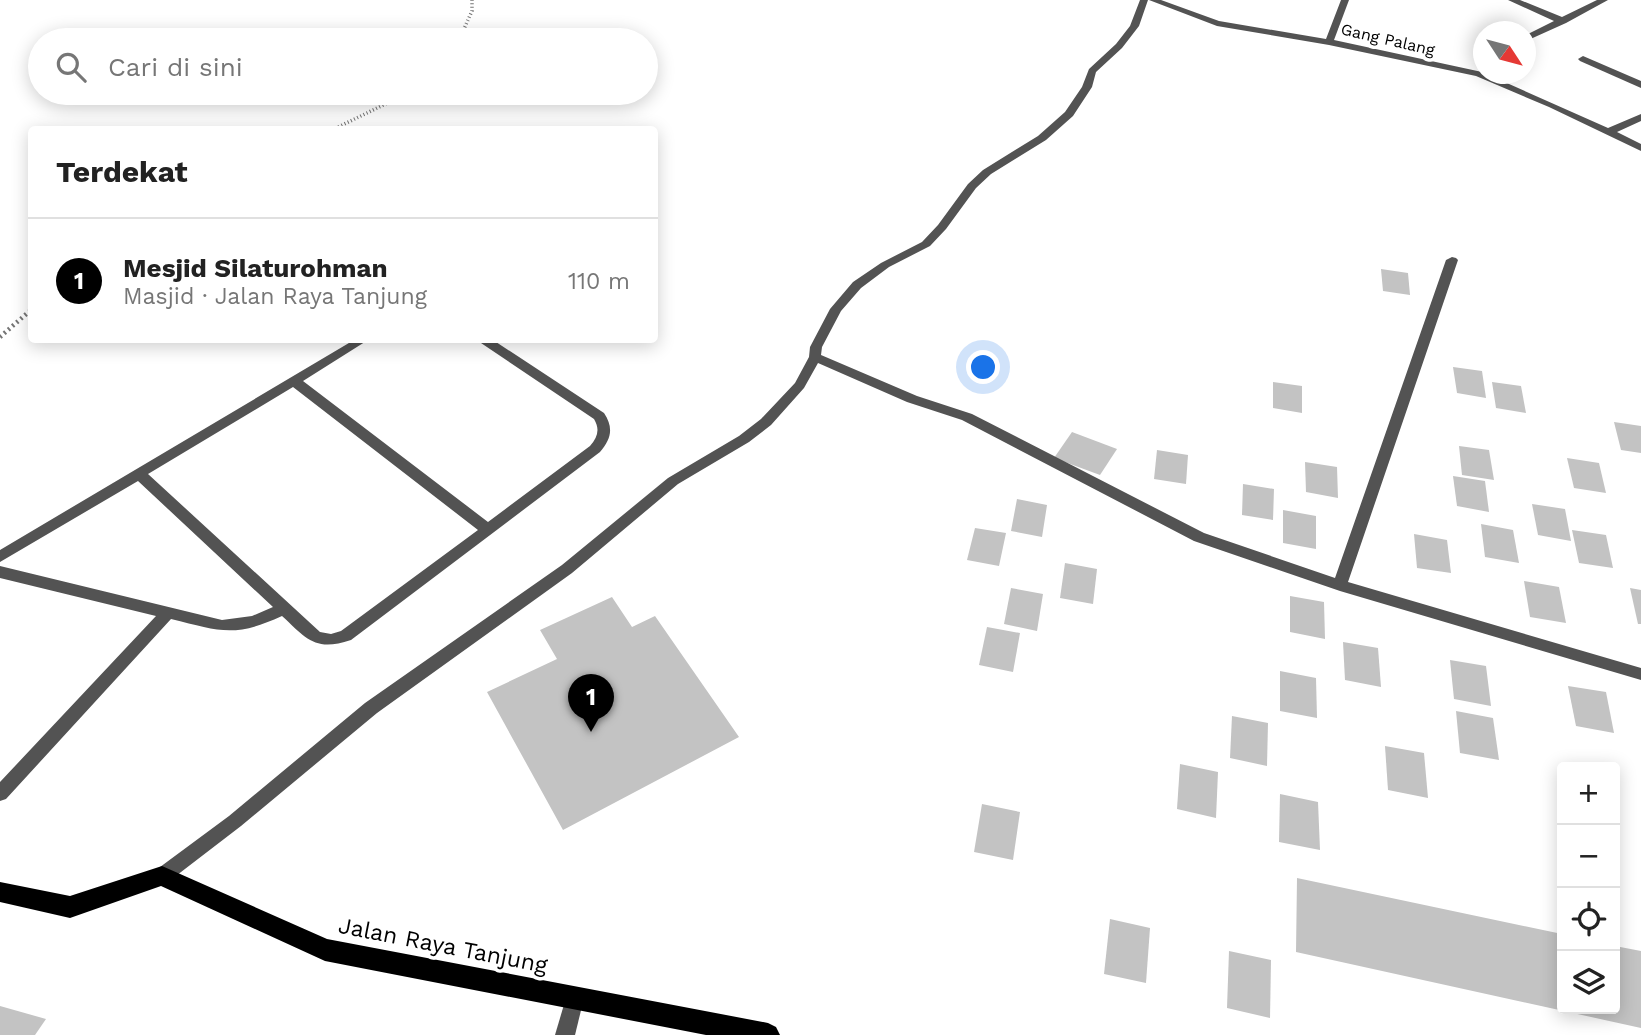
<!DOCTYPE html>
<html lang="id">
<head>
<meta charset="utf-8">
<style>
  :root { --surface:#fff; --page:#f2f2f2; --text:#222; --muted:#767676; --line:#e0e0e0; --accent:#000 }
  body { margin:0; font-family:"Work Sans",sans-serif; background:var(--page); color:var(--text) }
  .controls { position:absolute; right:21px; bottom:21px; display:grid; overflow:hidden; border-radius:7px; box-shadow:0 4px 18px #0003 }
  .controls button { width:63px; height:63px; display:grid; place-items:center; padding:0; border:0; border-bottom:2px solid var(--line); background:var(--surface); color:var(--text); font:35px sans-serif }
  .compass { position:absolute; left:1473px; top:21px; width:63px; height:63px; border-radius:50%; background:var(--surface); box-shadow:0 4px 18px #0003; rotate:126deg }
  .you { position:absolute; left:984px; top:368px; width:24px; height:24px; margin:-18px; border:5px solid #fff; border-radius:50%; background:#1a73e8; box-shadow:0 0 0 10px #1a73e833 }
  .badge { display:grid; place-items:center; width:46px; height:46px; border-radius:50%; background:var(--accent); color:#fff; font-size:23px; font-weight:700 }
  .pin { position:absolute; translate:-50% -58px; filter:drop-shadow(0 2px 4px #0008) }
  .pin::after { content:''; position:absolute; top:37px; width:24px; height:21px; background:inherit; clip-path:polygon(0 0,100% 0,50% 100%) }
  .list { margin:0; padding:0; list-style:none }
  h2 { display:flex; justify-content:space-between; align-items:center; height:91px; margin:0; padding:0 28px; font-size:30px }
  h2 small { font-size:23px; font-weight:400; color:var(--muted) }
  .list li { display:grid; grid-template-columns:46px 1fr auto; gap:21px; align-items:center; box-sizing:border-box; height:126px; padding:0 28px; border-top:2px solid var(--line) }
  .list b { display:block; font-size:26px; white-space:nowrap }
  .list p { margin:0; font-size:23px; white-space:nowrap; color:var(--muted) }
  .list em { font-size:23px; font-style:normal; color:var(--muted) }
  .icon { flex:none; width:38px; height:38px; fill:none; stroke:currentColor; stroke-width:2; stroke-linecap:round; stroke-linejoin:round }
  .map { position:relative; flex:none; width:1641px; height:1035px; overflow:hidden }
  .search { position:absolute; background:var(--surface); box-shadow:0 4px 18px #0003; left:28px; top:28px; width:630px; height:77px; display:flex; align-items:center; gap:18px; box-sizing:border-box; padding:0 24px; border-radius:38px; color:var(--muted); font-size:26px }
  .panel { position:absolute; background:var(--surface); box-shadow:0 4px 18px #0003; left:28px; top:126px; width:630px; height:217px; border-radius:7px }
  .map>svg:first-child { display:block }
  .building { fill:#c3c3c3 }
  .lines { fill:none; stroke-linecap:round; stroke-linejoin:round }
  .path-far1 { stroke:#757575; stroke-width:3.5; stroke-dasharray:1 2.5; stroke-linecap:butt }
  .path { stroke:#757575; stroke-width:4.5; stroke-dasharray:2 3.5; stroke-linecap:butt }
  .service { fill:#535353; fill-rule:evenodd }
  .minor { fill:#535353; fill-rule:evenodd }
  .primary { fill:#000; fill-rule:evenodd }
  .labels { text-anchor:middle; stroke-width:7; stroke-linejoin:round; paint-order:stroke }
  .far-street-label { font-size:16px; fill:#000; stroke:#fff }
  .near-street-label { font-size:23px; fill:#000; stroke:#fff }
</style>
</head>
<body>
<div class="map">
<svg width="1641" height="1035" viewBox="0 0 1641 1035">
  <rect width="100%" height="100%" fill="#fff"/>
  <g class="building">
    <path d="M1381,269l27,4 2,22 -27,-4z"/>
    <path d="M1453,367l29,4 4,27 -29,-5z"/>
    <path d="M1273,382l29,4v27l-29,-5z"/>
    <path d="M1492,382l29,4 5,27 -30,-5z"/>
    <path d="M1614,422l27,4v27l-20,-3z"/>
    <path d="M1072,432l45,17 -17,26 -46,-17z"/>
    <path d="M1459,446l30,4 5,30 -32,-5z"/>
    <path d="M1157,450l31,5 -2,29 -32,-5z"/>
    <path d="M1567,458l32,5 7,30 -32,-5z"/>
    <path d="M1305,462l32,5 1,31 -32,-6z"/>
    <path d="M1453,476l32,5 4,31 -32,-6z"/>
    <path d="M1243,484l31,5 -1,31 -31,-5z"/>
    <path d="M1017,499l30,6 -5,32 -31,-6z"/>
    <path d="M1532,504l33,5 6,32 -33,-6z"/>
    <path d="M1283,510l33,6v33l-33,-6z"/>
    <path d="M1481,524l32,6 6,33 -34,-6z"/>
    <path d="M975,528l31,5 -7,33 -32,-6z"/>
    <path d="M1572,530l34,5 7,33 -34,-5z"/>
    <path d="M1414,534l33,6 4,33 -34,-5z"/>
    <path d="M1065,563l32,6 -4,35 -33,-6z"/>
    <path d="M1524,581l35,6 7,36 -36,-6z"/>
    <path d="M1011,588l32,6 -6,37 -33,-7z"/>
    <path d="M1630,588l11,2v34h-3z"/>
    <path d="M1290,596l34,6 1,37 -35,-7z"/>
    <path d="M612,597l20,30 23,-11 84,121 -176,93 -76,-138 70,-33 -17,-29z"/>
    <path d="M987,627l33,6 -7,39 -34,-7z"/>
    <path d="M1343,642l35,6 3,39 -36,-7z"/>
    <path d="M1450,660l36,6 5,40 -37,-7z"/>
    <path d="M1280,671l36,7 1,40 -37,-7z"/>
    <path d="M1568,686l38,6 8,41 -38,-7z"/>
    <path d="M1456,711l37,7 6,42 -39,-7z"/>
    <path d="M1232,716l36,7 -1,43 -37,-8z"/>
    <path d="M1385,746l39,7 4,45 -40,-8z"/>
    <path d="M1180,764l38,8 -2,46 -39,-9z"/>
    <path d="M1280,794l38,8 2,48 -41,-8z"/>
    <path d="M982,804l38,8 -7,48 -39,-8z"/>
    <path d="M1297,878l265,56v75h53v-63l26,5v77l-345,-76z"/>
    <path d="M1110,919l40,9 -4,55 -42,-9z"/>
    <path d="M1229,951l42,9 -1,58 -43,-10z"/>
    <path d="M0,1006l46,13 -11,16h-35z"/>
  </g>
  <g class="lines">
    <g class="path-far1">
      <path d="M459,40l13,-29v-11"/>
      <path d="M332,130l76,-37"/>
    </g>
    <path class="path" d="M0,337l32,-28"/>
    <path class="service" d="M575,989l7,2 2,7 -9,37h-20l13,-44z"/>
    <g class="minor">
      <path d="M1140,0h8l-9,26 -17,22 -26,24 -4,15 -19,29 -27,24 -55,34 -15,14 -30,41 -16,17 -41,21 -28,21 -20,23 -19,36 -1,8 96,41 55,18 232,119 131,45 111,-318 6,-3 4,1 2,2 -110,322 293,86v12l-301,-89 -146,-50 -232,-121 -55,-18 -89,-39 -14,25 -33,37 -22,17 -71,42 -106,89 -195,140 -136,113 -73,56 -6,2 -6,-2 -3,-6 3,-6 73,-54 136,-113 197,-138 106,-87 71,-42 22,-17 34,-36 14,-26 1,-10 20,-38 23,-27 28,-19 41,-21 16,-17 30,-41 15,-14 55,-34 27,-24 17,-25 7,-18 27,-25 14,-18z"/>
      <path d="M1149,0h12l58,21 107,18 15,-39h8l-15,40 148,32 126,56 33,-14v7l-24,11 24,12v7l-92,-44 -73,-31 -147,-31 -112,-19z"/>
      <path d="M1508,0h12l42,17 35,-17h11l-42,23 -40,18v-6l28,-14z"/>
      <path d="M1583,56l58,25v7l-61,-27 -2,-2z"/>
      <path d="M354,340h14l-65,41 185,141 102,-76c8,-9 10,-17 4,-27l-113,-76 -2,-3h14l111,73c10,15 7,26 -4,39l-249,188c-36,12 -44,-1 -69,-24 -48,22 -62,15 -111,3l-165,180 -6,2v-19l156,-166 -156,-38v-12l222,54 30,-4 21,-9 -135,-126 -138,81v-12zM293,387l185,143 -137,101 -10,3 -11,-2 -172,-158z"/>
    </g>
    <path class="primary" d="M162,866l165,73 441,84 8,4 4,8h-74l-381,-74 -164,-75 -91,32 -70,-16v-20l70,14z"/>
  </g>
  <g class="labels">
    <g class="far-street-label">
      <text transform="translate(1388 39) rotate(13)" y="6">Gang Palang</text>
    </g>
    <g class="near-street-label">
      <text transform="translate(443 945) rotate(11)" y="8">Jalan Raya Tanjung</text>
    </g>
  </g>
</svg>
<div class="controls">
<button>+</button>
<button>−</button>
<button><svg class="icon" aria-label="locate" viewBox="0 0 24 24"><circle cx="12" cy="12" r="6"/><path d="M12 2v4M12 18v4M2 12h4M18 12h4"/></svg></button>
<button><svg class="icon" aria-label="layers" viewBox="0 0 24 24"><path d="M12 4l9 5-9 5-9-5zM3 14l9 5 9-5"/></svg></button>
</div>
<svg class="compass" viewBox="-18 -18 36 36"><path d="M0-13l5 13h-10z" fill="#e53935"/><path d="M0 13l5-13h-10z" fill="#767676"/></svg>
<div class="you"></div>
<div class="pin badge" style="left:591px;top:732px">1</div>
<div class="search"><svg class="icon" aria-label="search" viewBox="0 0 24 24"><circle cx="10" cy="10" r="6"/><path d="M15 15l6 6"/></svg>Cari di sini</div>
<section class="panel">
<h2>Terdekat<small></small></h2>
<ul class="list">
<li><span class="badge">1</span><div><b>Mesjid Silaturohman</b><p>Masjid · Jalan Raya Tanjung</p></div><em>110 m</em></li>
</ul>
</section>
</div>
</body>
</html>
